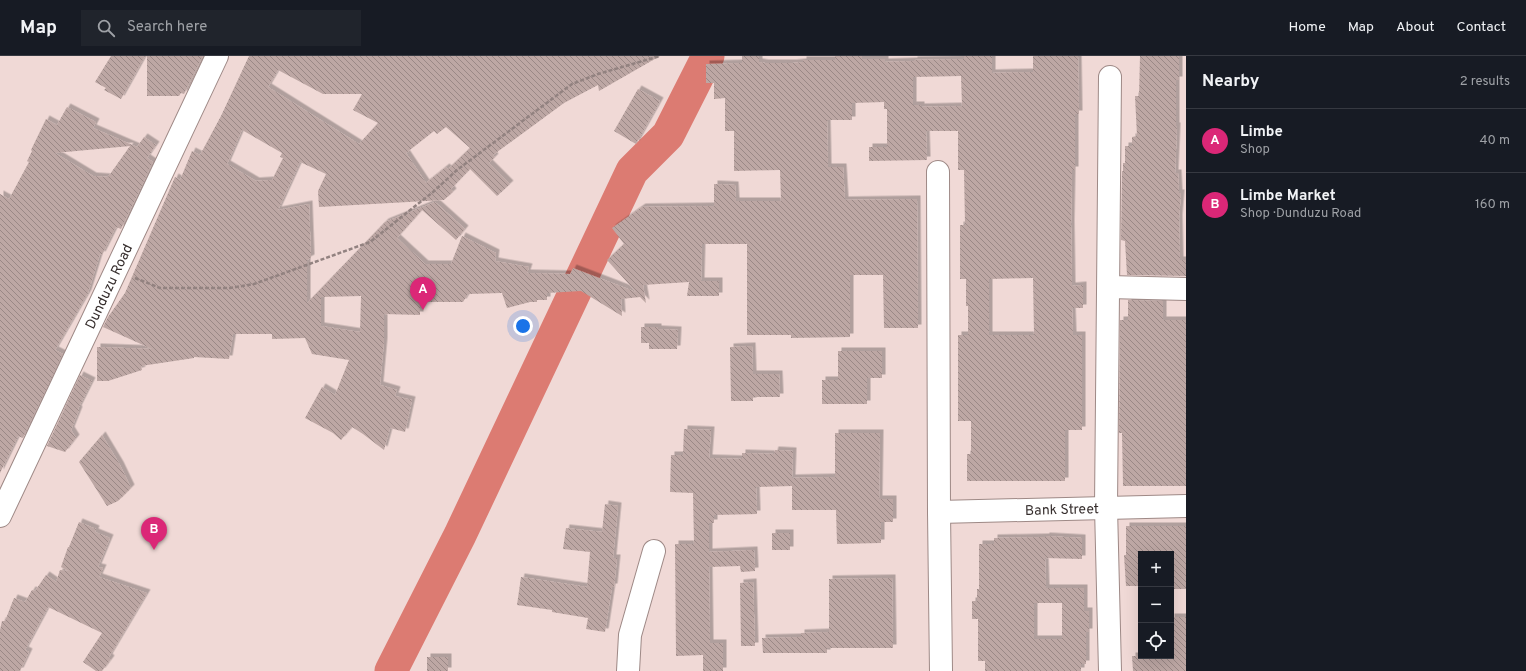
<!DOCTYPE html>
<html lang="en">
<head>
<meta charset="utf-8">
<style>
  :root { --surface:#171b24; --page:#20242c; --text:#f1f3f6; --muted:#9ea1a6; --line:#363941; --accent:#db2777 }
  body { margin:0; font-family:Overpass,sans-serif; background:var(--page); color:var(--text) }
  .controls { position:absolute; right:12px; bottom:12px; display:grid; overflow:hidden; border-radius:0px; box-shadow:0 4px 16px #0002 }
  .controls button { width:36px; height:36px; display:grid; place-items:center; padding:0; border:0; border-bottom:1px solid var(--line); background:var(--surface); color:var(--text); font:20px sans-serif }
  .you { position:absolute; left:523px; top:270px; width:14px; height:14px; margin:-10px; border:3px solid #fff; border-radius:50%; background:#1a73e8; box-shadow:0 0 0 6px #1a73e833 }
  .badge { display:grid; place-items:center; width:26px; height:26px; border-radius:50%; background:var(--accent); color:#fff; font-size:13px; font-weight:700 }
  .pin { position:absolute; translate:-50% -33px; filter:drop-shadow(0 1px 2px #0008) }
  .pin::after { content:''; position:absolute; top:21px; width:14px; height:12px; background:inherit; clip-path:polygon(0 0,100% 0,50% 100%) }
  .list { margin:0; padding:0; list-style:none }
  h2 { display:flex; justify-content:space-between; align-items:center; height:52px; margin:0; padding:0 16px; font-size:17px }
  h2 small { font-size:13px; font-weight:400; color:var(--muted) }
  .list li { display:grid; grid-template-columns:26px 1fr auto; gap:12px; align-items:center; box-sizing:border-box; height:64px; padding:0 16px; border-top:1px solid var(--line) }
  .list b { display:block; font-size:15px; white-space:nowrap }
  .list p { margin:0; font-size:13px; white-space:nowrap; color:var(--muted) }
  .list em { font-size:13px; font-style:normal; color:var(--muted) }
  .icon { flex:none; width:22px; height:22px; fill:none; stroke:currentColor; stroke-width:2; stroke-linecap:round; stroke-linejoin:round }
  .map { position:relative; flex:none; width:1186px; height:615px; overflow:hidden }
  header { display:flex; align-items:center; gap:24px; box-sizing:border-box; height:56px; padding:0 20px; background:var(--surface); border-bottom:1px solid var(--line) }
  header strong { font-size:19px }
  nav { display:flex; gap:22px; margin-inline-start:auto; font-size:14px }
  .search { width:280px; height:36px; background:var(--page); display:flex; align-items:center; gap:10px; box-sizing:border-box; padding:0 14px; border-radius:0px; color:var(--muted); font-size:15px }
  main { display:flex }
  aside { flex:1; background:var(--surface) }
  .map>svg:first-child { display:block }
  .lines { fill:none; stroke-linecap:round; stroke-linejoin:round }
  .river { stroke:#dc7b72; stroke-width:33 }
  .building { fill:url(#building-back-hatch); fill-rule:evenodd; filter:url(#shadow) }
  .minor-casing { stroke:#9e8986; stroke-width:24 }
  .path { stroke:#928280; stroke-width:2.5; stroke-dasharray:4 2; stroke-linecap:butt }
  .minor { stroke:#fff; stroke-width:22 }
  .labels { text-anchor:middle; stroke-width:3; stroke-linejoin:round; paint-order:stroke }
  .street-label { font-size:14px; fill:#362e2d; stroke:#fff }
</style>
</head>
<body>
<header>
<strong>Map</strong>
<div class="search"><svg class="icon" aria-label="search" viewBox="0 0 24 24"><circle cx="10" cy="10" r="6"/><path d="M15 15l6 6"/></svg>Search here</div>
<nav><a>Home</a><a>Map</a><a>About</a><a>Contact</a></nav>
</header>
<main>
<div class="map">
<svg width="1186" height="615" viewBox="0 0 1186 615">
  <defs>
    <pattern id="building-back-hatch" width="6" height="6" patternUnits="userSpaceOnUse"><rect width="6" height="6" fill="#bda7a4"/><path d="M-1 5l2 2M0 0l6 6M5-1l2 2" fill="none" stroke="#9a8886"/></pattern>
    <filter id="shadow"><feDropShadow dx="3.5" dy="-3.5" stdDeviation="0" flood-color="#0004"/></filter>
  </defs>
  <rect width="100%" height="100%" fill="#f0d9d6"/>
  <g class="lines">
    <path class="river" d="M391,615l69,-136 172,-364 36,-36 40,-79"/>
  </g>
  <g class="building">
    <path d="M111,0h34l-24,43 -17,-9 2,-2 -11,-6z"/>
    <path d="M147,0h56l-19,38 -3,-1 -2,3h-32z"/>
    <path d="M249,0h411l-61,35 -1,-6 -34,18 -71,52 2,2 -6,6 21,21 -13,12 -27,-27 -19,20 2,3 -9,8 -125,7 -1,-16 8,-17 -26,-12 -22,48 31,-6 2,54 -4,2v43l78,-81 50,-20 30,27 -9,11 -34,-30 -25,28 28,26h26l11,-28 34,17 -1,8 34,6 -2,6 43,1 3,-6 63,24 -29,-32 17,-16 -12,-16 30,-21 72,-1v-22l21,1 1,16h45l-1,-31 -46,1v-40h-9v-33l-11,1v-16h-8v-19l36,-1v-7h17v6l6,1h28l10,-1v-2h32v-4h27v3h23v3l29,-1v-1l50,-1v-3h28v17l41,-1v-16h45l1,58h-4v56h-3l-1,54 1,62 11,-1v23h-11l1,27h9v95h-17v51h-98v-27h4v-33h-13v-86h10v-29h-2v-27h-6v-54h5l-1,-55h-6v-39h-32l1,29 -58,1v-14h18v-38h-3v-7l-32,1v17h-25l1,47h15l2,33 72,-1 1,129h-34l-1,-53h-33v62l-59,1v-3h-44v-91h-45l-1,37h18v15h-32l2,-14 -46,3 3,18 -6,-6 -19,2 1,17 -41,-25 -34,2v7h-10v2h-7l-23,6 -5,-15 -34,1 -5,8h-43v13l-36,-1v27l-4,44 17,5 -2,6 17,4 -7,32 -15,-4 -6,22 -21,-16 -11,-7 -11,13 -8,-7 -28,-15 17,-31 13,8 14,-35 -37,-6 -7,-16 -33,1v-5h-39l-4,25 -35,-2v1l-53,8 1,4 -34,11h-11v-34l55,2 -49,-22 5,-10 17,-24 50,-116 5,3 12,-29 8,4 21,-39zM278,14l45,24h39l-9,16 25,13 -19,21 -91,-57zM961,20l1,30 -41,1v-2h-8v-28zM446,71l24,21 -22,21 -2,-2 -20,16 -20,-30 28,-22 3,3zM242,74l40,23 -2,4 3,1 -11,22 -16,1 -29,-17zM1033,222l1,57h-45v-56zM361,240l-1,36 -39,-6v-29z"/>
    <path d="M1140,0h39v24h-3v46h1l-2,47h3l1,20h2l-2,25 1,42h6v16l-59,-1 -2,-34 -4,-1 1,-69h1v-8h2v-17h7v-9l5,-1 -2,-40h4z"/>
    <path d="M638,33l22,12 -24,43 -22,-13z"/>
    <path d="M67,51l29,15 -3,6 44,19 7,-10 12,8 -9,13 6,4 -32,67 -5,-2 -14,28 -2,-1 -12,39 -33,57 8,4 -40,84 -5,-2 -18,37v-279l9,5 20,-37 -2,-1 5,-10 -1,-1 15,-31 11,6zM130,90l-22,31 -15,-1 -38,-23z"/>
    <path d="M1128,244l35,1v19h23v166h-63l-1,-53h-3l1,-113h8z"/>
    <path d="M641,271h17v2l20,1 -1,19h-28v-6h-8z"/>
    <path d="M752,290l1,28h26l1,23h-27v4h-22l-1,-54z"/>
    <path d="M838,295h44v27h-15v26h-45v-24h16z"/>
    <path d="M80,319l12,6 -14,28 1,1 -8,20 5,8 -11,14 -18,-6z"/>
    <path d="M684,373l27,1 -2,28 33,1v-6l32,1 1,-4 18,1 -1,27 43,-1v-44h45l-1,66h14v23h-12v21l-44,1 -1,-34h-44v-24l-36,1 1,27 -43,1v8h-5v29l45,-2 1,21 -14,1 -1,-6 -31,1 1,76h13v28h-20v-16l-27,1 -1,-112h19l-1,-51 -23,-1 1,-37h12z"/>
    <path d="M102,379l18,30 11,23 -13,13 -11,5 -28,-44z"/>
    <path d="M605,448l13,2 -5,52h4l-3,29h-2l-7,45 -19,-3 2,-11 -36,-6v-2l-35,-5 4,-28 66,10 3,-35 -27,-3 3,-21 36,4z"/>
    <path d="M79,466l17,7 -1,3 15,6 -12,29 5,1 -4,9 48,16 -38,64 2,2 -9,12h-6l-13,-9 19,-29 -54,-26 -23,43 4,2 -9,19h-20v-41l2,-9h3l9,-23 11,4 7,-12 3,1 11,-16 10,7 4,-12 9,1 -8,-4 7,-20h1z"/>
    <path d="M1126,470h60v63h-15v-38h-30v35h-15l-2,-31h2z"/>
    <rect x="772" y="477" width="18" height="17"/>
    <path d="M1046,480l36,2v21l-37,-1 1,30h38v23h5v21h-3v32h-5v7h-96v-10h-7v-42h-6v-18h5v-12h2v-45h15v-6l52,-1zM1034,547h28v36h-28z"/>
    <path d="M892,522l1,70h-66v5h-64l-1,-15 39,-1v-4l28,-1v-53z"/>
    <path d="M753,526l2,64h-14l-1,-63z"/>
    <path d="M1171,561h15v54h-53l-1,-15h39z"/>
    <rect x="427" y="601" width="21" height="14"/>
  </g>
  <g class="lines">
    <defs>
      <g id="minor">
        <path d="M938,116l1,340 2,159"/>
        <path d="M1109,231l77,2"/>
        <path id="s1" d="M939,456l247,-6"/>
        <path id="s2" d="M0,460l217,-460"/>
        <path d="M628,615l2,-36 24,-84"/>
        <path d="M1110,615l-4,-164 4,-430"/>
      </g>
    </defs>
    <use href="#minor" class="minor-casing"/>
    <path class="path" d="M135,222l25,10h70l24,-4 116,-42 63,-50 24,-22 115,-86 26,-10 62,-18"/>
    <use href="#minor" class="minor"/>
  </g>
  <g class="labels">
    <g class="street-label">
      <text dy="5" stroke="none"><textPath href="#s2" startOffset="254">Dunduzu Road</textPath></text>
      <text dy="5" stroke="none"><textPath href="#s1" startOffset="123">Bank Street</textPath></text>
    </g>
  </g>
</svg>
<div class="controls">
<button>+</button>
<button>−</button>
<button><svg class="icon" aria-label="locate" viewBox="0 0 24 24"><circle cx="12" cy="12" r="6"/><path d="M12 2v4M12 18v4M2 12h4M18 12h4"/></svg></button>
</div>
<div class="you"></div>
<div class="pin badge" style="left:423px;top:254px">A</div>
<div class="pin badge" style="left:154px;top:494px">B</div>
</div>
<aside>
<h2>Nearby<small>2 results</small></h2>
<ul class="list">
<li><span class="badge">A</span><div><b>Limbe</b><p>Shop</p></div><em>40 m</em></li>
<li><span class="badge">B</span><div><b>Limbe Market</b><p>Shop · Dunduzu Road</p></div><em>160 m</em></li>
</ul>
</aside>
</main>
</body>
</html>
